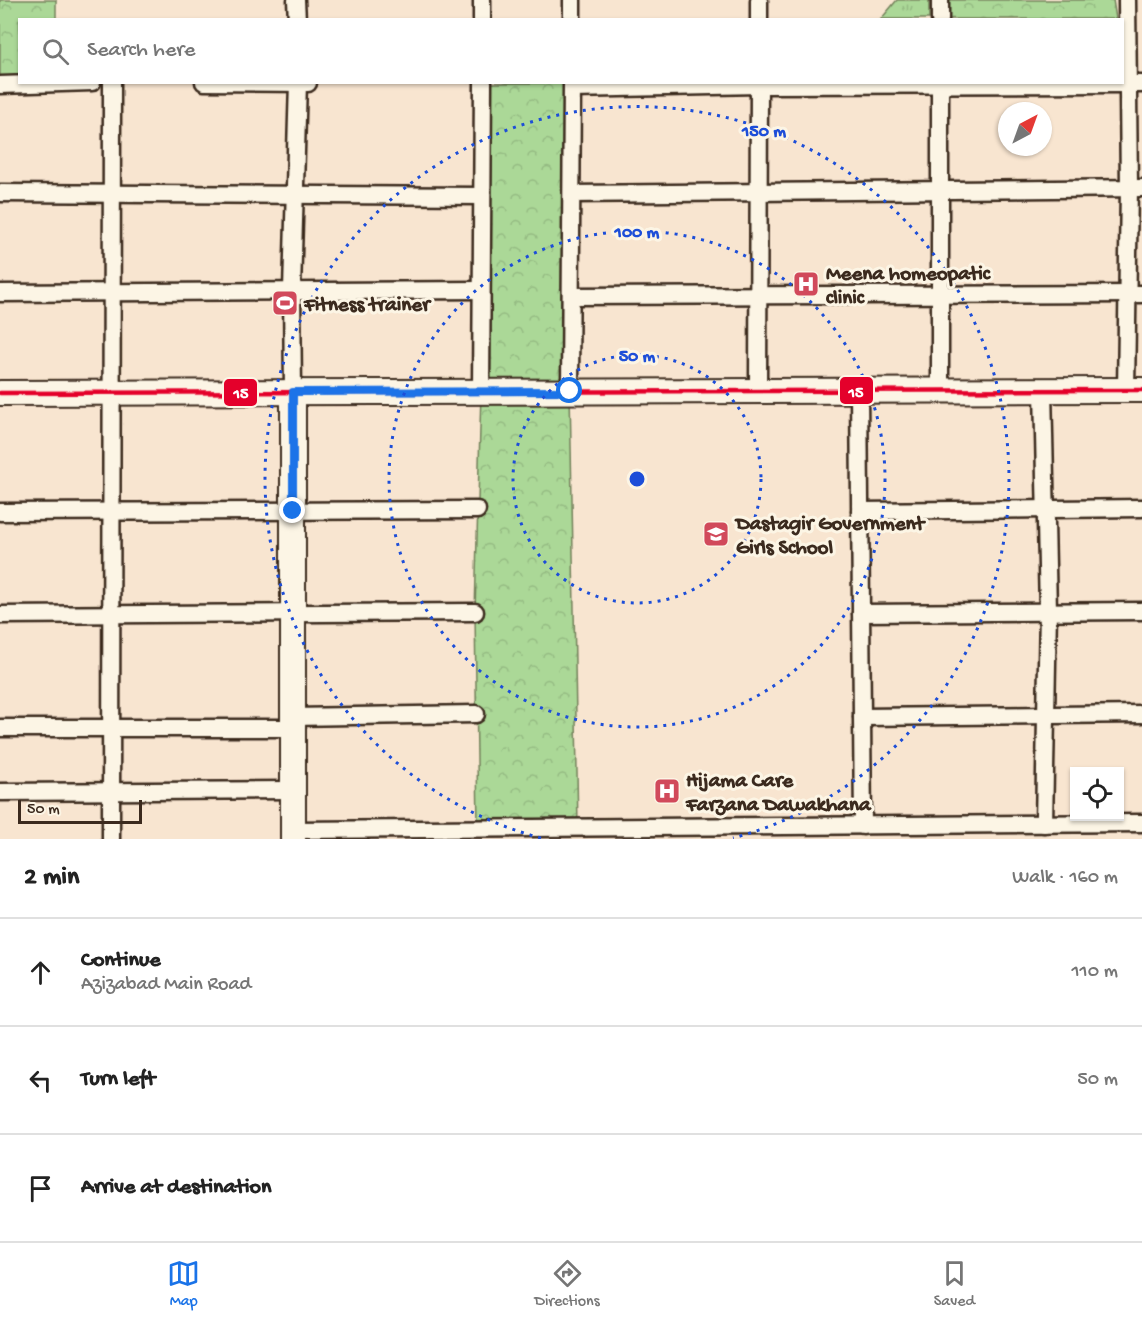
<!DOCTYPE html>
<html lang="en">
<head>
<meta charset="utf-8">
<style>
  :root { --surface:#fff; --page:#f2f2f2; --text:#222; --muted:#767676; --line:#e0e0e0; --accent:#1a73e8 }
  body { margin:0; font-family:"Gochi Hand",sans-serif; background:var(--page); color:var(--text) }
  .controls { position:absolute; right:18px; bottom:18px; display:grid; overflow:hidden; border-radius:0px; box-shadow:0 2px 4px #0004 }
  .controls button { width:54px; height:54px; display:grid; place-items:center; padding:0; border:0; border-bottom:2px solid var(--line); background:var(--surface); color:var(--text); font:30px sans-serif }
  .compass { position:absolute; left:998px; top:102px; width:54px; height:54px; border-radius:50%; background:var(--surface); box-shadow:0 2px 4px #0004; rotate:41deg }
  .scale { position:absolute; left:18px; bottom:15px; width:124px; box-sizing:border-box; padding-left:6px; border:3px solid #3b2a1e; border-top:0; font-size:16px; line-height:21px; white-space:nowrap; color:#3b2a1e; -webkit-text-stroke:4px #fcf5e5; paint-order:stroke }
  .stop { position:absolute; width:18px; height:18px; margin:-14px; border:4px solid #1a73e8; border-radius:50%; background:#fff }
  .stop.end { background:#1a73e8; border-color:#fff; box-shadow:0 2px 6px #0008 }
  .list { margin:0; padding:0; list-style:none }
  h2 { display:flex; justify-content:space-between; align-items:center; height:78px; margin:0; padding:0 24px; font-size:26px }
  h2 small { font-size:20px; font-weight:400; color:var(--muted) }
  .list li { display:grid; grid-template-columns:39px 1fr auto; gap:18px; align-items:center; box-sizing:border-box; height:108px; padding:0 24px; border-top:2px solid var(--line) }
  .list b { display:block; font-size:22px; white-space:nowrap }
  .list p { margin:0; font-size:20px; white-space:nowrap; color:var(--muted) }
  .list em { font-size:20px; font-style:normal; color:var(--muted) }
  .icon { flex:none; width:33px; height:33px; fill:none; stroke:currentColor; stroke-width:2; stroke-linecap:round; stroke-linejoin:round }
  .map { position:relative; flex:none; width:1142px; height:839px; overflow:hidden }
  .search { position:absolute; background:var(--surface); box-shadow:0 2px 4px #0004; left:18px; right:18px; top:18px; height:66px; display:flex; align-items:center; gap:15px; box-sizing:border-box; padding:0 21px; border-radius:0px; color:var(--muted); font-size:22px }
  .sheet { height:402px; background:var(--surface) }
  nav { display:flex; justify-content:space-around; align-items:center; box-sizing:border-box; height:84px; border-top:2px solid var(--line); background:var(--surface); font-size:16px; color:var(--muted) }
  nav a { display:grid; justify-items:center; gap:3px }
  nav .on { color:var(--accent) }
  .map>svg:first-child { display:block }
  .grass { fill:url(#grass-tufts); stroke:#73815a; stroke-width:1.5 }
  .park { fill:url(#park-crowns); stroke:#73815a; stroke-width:1.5 }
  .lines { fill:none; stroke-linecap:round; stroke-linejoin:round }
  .street-casing { stroke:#3b2a1e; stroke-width:21 }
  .secondary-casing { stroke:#3b2a1e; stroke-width:28 }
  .street { stroke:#fcf5e5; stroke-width:16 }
  .secondary { stroke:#fcf5e5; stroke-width:24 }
  .bus-1-casing { stroke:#fcf5e5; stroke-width:9 }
  .bus-1 { stroke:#e4002b; stroke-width:4.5 }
  .route { stroke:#1a73e8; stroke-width:8 }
  .ring { fill:none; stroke:#1d4ed8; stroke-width:3; stroke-dasharray:3 6 }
  .labels { text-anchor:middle; stroke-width:6; stroke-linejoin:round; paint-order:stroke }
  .poi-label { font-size:21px; font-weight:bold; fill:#3b2a1e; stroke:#fcf5e5; text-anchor:start }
  .centre { fill:#1d4ed8; stroke:#fcf5e5; stroke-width:3 }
  .ring-label { font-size:18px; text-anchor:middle; font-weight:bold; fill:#1d4ed8; stroke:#fcf5e5; stroke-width:6; stroke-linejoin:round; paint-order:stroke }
  .line-badge { stroke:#fcf5e5; stroke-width:2 }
  .badge-label { font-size:16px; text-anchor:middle; font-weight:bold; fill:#fff }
</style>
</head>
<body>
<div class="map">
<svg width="1142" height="839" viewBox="0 0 1142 839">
  <defs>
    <pattern id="grass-tufts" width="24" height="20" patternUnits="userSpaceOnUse" patternTransform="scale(1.5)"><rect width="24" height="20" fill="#abd897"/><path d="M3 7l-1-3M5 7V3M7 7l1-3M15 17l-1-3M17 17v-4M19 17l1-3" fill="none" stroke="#94ba82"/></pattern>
    <pattern id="park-crowns" width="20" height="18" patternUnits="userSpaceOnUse" patternTransform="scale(1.5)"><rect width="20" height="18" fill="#abd897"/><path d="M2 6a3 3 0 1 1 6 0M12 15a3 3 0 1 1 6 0" fill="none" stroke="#94ba82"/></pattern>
  </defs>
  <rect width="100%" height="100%" fill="#f8e5d0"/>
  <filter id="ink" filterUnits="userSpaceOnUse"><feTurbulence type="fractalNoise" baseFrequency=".0167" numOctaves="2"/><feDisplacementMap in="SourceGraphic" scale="12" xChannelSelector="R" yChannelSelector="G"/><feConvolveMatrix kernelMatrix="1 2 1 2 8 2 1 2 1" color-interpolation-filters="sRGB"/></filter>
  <g filter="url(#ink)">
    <path class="grass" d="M897,0h32v19h-48z"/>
    <g class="park">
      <path d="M0,0h56v19l-36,1v62l-20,3z"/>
      <path d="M940,0h173l3,19h-176z"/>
      <path d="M483,83h89l-2,308 8,436 -100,2 -3,-217 6,-220z"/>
    </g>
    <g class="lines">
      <defs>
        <g id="street">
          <path d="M296,0l1,20"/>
          <path d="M482,0v20"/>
          <path d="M940,0v20"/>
          <path d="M572,20v-20"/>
          <path d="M759,20v-20"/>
          <path d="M204,82l104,1"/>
          <path d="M940,82v309"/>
          <path d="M0,85l92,-3"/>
          <path d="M573,89l186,-4 383,-1"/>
          <path d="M0,193l482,3"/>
          <path d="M572,194l570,-6"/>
          <path d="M0,293l481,-3"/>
          <path d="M571,296l571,-2"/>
          <path d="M1043,390l5,220 -4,214"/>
          <path d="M1126,390l3,-203 -2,-187"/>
          <path d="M570,391l2,-309"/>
          <path d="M758,391l1,-309"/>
          <path d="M859,391l4,435"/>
          <path d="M293,392l-1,-102 6,-208"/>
          <path d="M481,392l2,-310"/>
          <path d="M860,511l282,-3"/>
          <path d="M0,512l477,-2"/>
          <path d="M861,613l281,-2"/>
          <path d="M0,615l475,-3"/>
          <path d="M292,717l184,-3"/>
          <path d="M862,717l280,-3"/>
          <path d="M0,728h292"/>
          <path d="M0,792l293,-2"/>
          <path d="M293,830l849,-7"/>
          <path d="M111,839l1,-757"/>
        </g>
        <g id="secondary">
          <path d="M293,392v447"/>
          <path d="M0,393l1142,-3"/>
        </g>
      </defs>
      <use href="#street" class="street-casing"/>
      <use href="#secondary" class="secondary-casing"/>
      <use href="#street" class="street"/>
      <use href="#secondary" class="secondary"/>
      <defs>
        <path id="bus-1" d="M0,393l1142,-3"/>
      </defs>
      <use href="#bus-1" class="bus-1-casing"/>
      <use href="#bus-1" class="bus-1"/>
    </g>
  </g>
  <g class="lines" filter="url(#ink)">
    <path class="route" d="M293,511v-119l277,-1"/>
  </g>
  <g class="ring">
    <circle cx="637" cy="479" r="124"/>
    <circle cx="637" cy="479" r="248"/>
    <path d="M541 838A372 372 0 1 1 733 838"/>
  </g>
  <defs>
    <symbol id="hospital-square" viewBox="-11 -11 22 22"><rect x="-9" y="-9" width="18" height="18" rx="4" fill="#d1495b" stroke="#fcf5e5"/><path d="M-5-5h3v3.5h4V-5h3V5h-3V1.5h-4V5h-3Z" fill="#fff"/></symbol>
    <symbol id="stadium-square" viewBox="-11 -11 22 22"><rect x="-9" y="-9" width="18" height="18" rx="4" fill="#d1495b" stroke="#fcf5e5"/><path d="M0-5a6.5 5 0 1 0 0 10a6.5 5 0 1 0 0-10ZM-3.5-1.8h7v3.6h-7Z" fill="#fff"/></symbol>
    <symbol id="school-square" viewBox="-11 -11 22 22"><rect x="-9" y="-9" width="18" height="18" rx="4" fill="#d1495b" stroke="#fcf5e5"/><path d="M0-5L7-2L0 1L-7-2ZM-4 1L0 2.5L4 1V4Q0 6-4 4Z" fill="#fff"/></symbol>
  </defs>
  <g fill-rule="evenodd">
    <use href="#hospital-square" x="791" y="269" width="30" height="30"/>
    <use href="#stadium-square" x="270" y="288" width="30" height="30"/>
    <use href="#school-square" x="701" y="519" width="30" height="30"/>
    <use href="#hospital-square" x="652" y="776" width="30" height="30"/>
  </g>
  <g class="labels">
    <g class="poi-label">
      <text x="826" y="279">Meena homeopatic<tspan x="826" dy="24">clinic</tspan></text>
      <text x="304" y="310">Fitness trainer</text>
      <text x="736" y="529">Dastagir Government<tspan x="736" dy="24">Girls School</tspan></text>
      <text x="686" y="786">Hijama Care<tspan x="686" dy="24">Farzana Dawakhana</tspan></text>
    </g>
  </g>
  <circle cx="637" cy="479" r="9" class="centre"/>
  <g class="ring-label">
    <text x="764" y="136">150 m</text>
    <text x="637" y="237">100 m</text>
    <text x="637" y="361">50 m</text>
  </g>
  <g class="line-badge">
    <rect x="839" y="376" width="35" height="29" rx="6" fill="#e4002b"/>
    <rect x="223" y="378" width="35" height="29" rx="6" fill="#e4002b"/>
  </g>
  <g class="badge-label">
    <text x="856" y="397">15</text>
    <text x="241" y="398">15</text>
  </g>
</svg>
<div class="controls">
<button><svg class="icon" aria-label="locate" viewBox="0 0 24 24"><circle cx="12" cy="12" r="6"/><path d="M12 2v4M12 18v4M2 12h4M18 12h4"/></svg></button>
</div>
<svg class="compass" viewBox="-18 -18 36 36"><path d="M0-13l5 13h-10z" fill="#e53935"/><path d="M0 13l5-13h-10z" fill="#767676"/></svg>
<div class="scale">50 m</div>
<div class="stop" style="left:570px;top:391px"></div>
<div class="stop end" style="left:293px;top:511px"></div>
<div class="search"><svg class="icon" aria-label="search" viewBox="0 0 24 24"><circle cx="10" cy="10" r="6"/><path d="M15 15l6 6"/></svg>Search here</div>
</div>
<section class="sheet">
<h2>2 min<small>Walk · 160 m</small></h2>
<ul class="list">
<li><svg class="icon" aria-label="ahead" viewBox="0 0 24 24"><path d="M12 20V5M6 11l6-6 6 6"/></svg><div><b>Continue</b><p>Azizabad Main Road</p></div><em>110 m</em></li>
<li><svg class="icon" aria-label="left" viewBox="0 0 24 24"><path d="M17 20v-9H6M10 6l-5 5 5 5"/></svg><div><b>Turn left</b></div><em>50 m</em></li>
<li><svg class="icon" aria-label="arrive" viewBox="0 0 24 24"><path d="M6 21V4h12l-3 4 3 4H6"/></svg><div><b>Arrive at destination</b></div></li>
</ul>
</section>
<nav>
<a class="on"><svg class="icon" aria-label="map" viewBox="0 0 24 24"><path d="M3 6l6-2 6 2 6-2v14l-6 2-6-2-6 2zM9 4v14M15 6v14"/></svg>Map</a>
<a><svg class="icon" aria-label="directions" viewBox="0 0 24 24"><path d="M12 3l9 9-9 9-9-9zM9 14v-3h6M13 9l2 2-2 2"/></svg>Directions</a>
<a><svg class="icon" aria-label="saved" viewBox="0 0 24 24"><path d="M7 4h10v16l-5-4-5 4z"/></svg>Saved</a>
</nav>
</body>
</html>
